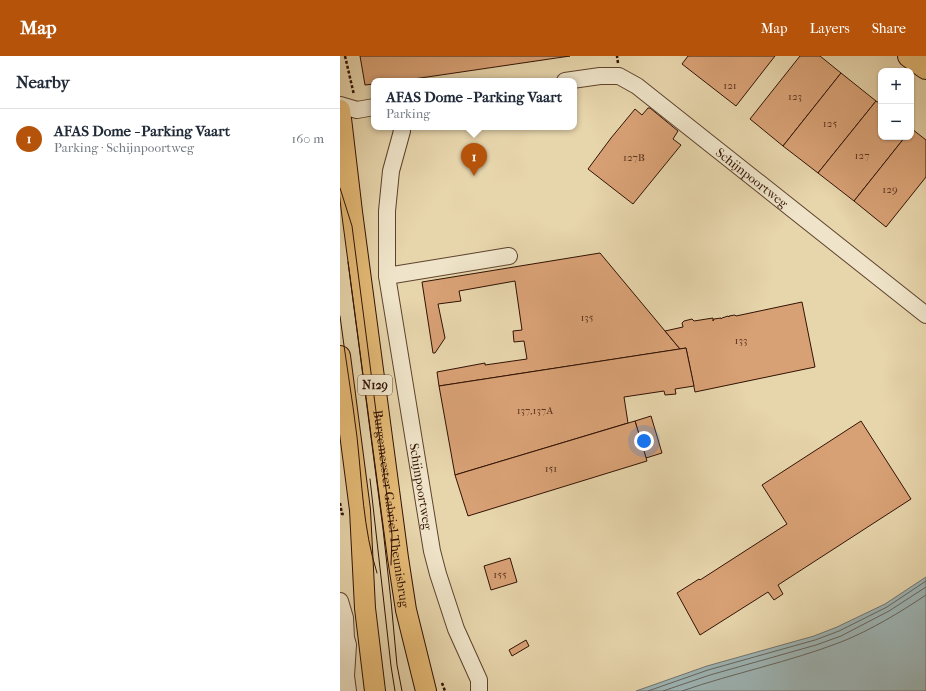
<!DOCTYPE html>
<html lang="en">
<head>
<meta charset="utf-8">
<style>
  :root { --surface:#fff; --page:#f2f2f3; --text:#1f2937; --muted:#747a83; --line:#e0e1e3; --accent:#b45309 }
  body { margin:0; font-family:"IM FELL French Canon",serif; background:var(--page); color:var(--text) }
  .controls { position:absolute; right:12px; top:12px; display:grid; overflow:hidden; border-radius:8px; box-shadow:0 1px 3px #0004 }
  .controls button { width:36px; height:36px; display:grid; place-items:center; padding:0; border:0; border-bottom:1px solid var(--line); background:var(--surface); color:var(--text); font:20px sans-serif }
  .you { position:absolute; left:304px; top:385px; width:14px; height:14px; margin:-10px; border:3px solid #fff; border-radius:50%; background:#1a73e8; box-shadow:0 0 0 6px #1a73e833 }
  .badge { display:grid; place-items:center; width:26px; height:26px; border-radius:50%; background:var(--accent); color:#fff; font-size:13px; font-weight:700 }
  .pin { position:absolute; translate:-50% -33px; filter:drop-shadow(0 1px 2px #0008) }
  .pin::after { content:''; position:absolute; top:21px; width:14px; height:12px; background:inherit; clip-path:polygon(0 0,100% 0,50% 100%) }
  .popup { position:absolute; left:31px; top:22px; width:206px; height:52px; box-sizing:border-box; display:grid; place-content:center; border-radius:8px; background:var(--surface); filter:drop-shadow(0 1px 3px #0005); font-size:13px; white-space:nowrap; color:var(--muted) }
  .popup b { font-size:15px; color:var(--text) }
  .popup::after { content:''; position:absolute; left:50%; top:100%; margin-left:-8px; border:8px solid transparent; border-top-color:var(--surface) }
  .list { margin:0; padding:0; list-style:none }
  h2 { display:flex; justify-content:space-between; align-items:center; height:52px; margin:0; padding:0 16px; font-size:17px }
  h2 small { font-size:13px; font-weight:400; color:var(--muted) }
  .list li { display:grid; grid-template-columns:26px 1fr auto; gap:12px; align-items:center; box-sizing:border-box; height:60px; padding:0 16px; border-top:1px solid var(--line) }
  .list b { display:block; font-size:15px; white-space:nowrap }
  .list p { margin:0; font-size:13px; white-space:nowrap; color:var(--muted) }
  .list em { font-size:13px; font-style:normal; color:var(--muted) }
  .map { position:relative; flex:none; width:586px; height:635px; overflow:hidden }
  header { display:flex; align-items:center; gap:24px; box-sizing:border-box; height:56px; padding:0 20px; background:var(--accent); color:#fff }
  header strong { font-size:19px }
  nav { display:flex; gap:22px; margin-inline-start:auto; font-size:14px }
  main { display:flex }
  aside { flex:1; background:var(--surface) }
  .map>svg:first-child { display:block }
  .water { fill:#9db5b6; stroke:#72746e }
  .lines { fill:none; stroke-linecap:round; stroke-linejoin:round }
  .shore { stroke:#67645c; stroke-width:1 }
  .building { fill:#d8a175; stroke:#311203 }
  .minor-casing { stroke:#5e432d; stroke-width:18 }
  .major-casing { stroke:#311203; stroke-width:22 }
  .highway-casing { stroke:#311203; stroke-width:24 }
  .path { stroke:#311203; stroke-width:2.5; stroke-dasharray:3 2; stroke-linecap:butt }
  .minor { stroke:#efe4c9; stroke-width:16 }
  .major { stroke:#e4ba76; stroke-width:20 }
  .highway { stroke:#e4ba76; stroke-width:22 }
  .tram { stroke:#311203; stroke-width:1 }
  .labels { text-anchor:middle; stroke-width:3; stroke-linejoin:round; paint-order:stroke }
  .number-label { font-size:11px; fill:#5b3620 }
  .shield { fill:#efe4c9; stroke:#6a513e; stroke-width:1 }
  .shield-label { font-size:12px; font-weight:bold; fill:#311203 }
  .street-label { font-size:13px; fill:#311203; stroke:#efe4c9 }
</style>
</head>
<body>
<header>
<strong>Map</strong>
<nav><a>Map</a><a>Layers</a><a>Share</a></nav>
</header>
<main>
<aside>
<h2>Nearby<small></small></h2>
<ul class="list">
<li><span class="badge">1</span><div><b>AFAS Dome - Parking Vaart</b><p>Parking · Schijnpoortweg</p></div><em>160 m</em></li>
</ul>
</aside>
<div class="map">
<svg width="586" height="635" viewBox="0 0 586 635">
  <rect width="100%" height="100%" fill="#e7d5ac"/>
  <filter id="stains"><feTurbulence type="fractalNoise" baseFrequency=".005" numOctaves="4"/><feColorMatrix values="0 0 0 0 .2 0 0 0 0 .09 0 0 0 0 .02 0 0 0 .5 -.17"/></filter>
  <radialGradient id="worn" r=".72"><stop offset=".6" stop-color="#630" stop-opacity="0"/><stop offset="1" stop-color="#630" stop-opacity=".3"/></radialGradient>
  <path class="water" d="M586,521v114h-290l71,-25 107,-30 23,-9 48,-23z"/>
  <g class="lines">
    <g class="shore">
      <path d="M308,635l60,-21 107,-30 24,-9 48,-24 39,-26"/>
      <path d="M323,635l47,-16 106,-30 25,-9 48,-25 37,-24"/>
      <path d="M342,635c52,-18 107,-29 159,-49 30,-12 58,-29 85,-47"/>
    </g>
  </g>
  <g class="building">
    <path d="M20,0h210l-170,25h-26v3l-9,1z"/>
    <path d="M348,0h87l-39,50 -54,-42z"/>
    <path d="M460,0h20l21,17 -58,73 -33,-27z"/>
    <path d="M501,17l35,28 -58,72 -35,-27z"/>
    <path d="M536,45l5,3v33h24l-51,64 -36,-28z"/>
    <path d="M308,52h2l28,23 -5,8 8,6 -48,59 -45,-35 23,-31 24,-29 7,6z"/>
    <path d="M572,73l14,11v37l-40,50 -32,-26 51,-64h6z"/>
    <path d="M260,197l80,96 -241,37 -2,-14 48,-9v2l42,-6 -3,-18 -10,1 -1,-11 9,-1 -7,-49 -56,10 2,10 -23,3 7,34 -10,15h-2l-11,-71z"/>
    <path d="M462,246l13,65 -120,25 -9,-44 -6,1 -15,-18 18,-4 -1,-4 2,-2 8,-2 2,2 19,-3v3l1,-2 7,-1v1l1,-1 6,-2 1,1v-1l6,-1 1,1z"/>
    <path d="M346,292l8,38 -19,3 1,5 -11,1 -1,-4 -40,6 4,26 -173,52 -16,-89z"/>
    <path d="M311,360l11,37 -16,5 -11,-37z"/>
    <path d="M295,365l12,40 -179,55 -13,-41z"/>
    <path d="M521,365l50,78 -133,86 5,9 -9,6 -6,-8 -68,43 -23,-42 22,-14 1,1 87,-56 -25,-39z"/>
    <path d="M170,502l7,24 -26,8 -7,-24z"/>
    <path d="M186,584l3,6 -17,10 -3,-6z"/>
  </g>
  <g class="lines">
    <defs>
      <g id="minor">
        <path id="s1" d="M225,25l35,-5h19l18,10 289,229"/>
        <path d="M0,49l17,5 17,-3"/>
        <path id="s2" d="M61,71l1,4 -11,40 -4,40v65l45,275 6,23 18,55 23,51v11"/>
        <path d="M47,220l122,-20"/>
        <path d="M0,545l5,17 1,20 2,7 -2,31 2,15"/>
      </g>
      <g id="major">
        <path id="s3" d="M0,54l12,102 46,346 8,52 20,81"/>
        <path d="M0,300l20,154 5,98 10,83"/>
      </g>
      <path id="highway" d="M569,0l17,12"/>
    </defs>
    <use href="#minor" class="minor-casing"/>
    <use href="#major" class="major-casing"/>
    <use href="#highway" class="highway-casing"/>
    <g class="path">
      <path d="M5,0l9,39"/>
      <path d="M278,7l-1,-7h3"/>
      <path d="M0,447l2,11h2"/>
      <path d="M102,627l3,8"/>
    </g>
    <use href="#minor" class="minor"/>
    <use href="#major" class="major"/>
    <use href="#highway" class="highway"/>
    <g class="tram">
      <path d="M0,132l12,38 40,309 -1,30"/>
      <path d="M8,206l35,267 8,72 6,64 5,26"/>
      <path d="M0,260c5,40 12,80 17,121 5,45 6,92 20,136"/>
      <path d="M30,423l21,187 4,25"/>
    </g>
  </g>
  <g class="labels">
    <g class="number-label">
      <text x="390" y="33">121</text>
      <text x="455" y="44">123</text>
      <text x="490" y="71">125</text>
      <text x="522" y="103">127</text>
      <text x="294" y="105">127B</text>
      <text x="550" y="137">129</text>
      <text x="247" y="265">135</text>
      <text x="401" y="288">133</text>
      <text x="195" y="358">137,137A</text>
      <text x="211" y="416">151</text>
      <text x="160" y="522">155</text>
    </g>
    <rect class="shield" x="18" y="319" width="34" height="20" rx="3"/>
    <g class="shield-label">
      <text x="35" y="333">N129</text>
    </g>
    <g class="street-label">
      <text dy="5" stroke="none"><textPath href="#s1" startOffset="222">Schijnpoortweg</textPath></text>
      <text dy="5" stroke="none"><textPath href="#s2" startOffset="364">Schijnpoortweg</textPath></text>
      <text dy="5" stroke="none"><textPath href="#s3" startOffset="402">Burgemeester Gabriel Theunisbrug</textPath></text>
    </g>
  </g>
  <rect width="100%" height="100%" filter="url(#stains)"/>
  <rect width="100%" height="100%" fill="url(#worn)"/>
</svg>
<div class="controls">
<button>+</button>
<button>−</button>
</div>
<div class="you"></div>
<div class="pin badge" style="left:134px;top:120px">1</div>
<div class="popup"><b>AFAS Dome - Parking Vaart</b>Parking</div>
</div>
</main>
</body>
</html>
